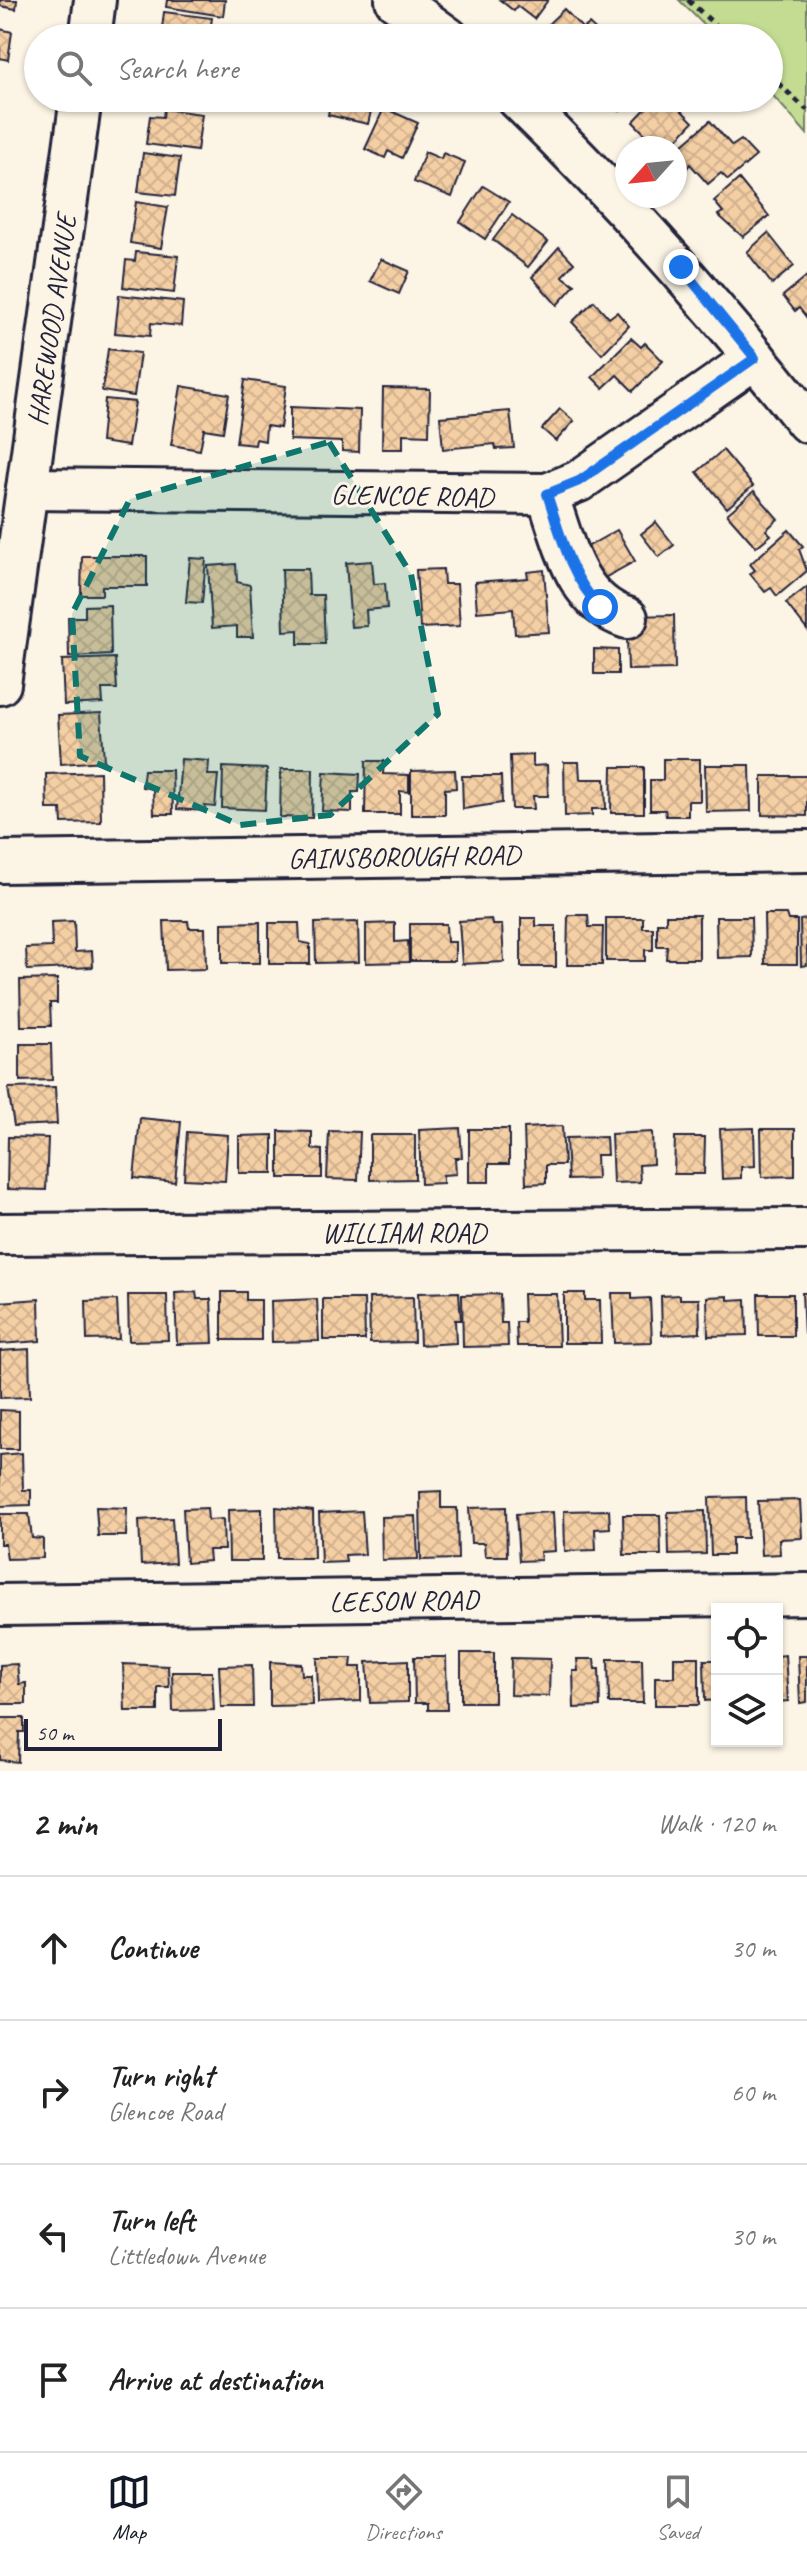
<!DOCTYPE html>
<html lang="en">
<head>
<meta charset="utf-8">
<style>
  :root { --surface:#fff; --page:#f2f2f2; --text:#222; --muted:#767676; --line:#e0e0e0; --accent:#111827 }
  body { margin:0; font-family:Caveat,sans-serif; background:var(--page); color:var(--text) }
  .controls { position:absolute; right:24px; bottom:24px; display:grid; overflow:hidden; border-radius:0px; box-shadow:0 2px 6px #0004 }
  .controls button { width:72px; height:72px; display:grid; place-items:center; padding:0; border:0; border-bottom:2px solid var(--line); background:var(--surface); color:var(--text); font:40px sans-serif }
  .compass { position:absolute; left:615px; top:136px; width:72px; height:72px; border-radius:50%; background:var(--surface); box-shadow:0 2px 6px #0004; rotate:243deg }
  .scale { position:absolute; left:24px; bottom:20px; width:198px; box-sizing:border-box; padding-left:8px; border:4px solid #22223b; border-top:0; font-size:22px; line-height:28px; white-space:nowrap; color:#22223b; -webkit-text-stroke:6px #fcf5e5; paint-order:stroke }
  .stop { position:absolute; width:24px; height:24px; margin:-18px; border:6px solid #1a73e8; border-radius:50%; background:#fff }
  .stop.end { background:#1a73e8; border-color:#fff; box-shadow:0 2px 8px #0008 }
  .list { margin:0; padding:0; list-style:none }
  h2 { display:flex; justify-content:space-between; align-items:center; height:104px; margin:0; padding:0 32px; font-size:34px }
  h2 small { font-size:26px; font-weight:400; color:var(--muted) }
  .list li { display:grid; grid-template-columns:52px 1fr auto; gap:24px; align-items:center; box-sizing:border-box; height:144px; padding:0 32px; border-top:2px solid var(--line) }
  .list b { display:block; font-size:30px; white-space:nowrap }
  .list p { margin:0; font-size:26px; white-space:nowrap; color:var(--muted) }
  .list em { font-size:26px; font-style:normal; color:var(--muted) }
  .icon { flex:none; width:44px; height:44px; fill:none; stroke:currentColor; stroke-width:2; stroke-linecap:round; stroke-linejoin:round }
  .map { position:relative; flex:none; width:807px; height:1771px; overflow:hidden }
  .search { position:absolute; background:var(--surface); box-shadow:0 2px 6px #0004; left:24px; right:24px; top:24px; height:88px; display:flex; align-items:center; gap:20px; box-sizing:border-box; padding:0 28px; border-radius:44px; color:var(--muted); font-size:30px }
  .sheet { height:680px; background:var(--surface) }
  nav { display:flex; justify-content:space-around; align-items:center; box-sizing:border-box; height:112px; border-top:2px solid var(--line); background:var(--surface); font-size:22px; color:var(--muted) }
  nav a { display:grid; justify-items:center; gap:4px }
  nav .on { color:var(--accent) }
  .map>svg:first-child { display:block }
  .park { fill:#c3dc92; stroke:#727f66; stroke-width:2 }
  .building { fill:url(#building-cross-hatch); stroke:#22223b; stroke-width:2 }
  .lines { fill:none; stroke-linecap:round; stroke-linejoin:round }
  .minor-casing { stroke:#22223b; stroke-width:46 }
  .path { stroke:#22223b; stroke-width:5; stroke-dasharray:6 6; stroke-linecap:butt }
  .minor { stroke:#fcf5e5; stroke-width:40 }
  .route { stroke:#1a73e8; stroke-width:10 }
  .marked { fill:#0f766e; fill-opacity:0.2; stroke:#0f766e; stroke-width:6; stroke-dasharray:16 10; stroke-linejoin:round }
  .labels { text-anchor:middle; stroke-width:6; stroke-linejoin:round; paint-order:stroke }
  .street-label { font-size:28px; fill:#22223b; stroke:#fcf5e5 }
</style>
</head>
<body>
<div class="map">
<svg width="807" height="1771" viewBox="0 0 807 1771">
  <defs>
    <pattern id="building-cross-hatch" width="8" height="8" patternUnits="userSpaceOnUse" patternTransform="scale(2)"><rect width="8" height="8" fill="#f5cfa4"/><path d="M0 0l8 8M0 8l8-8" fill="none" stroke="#d2b18e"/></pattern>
  </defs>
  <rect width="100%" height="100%" fill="#fcf5e5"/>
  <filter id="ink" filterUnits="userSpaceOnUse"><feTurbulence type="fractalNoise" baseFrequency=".0125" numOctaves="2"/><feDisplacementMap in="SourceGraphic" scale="16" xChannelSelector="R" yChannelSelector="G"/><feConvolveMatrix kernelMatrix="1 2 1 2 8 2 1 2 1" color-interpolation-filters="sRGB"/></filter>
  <g filter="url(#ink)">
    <path class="park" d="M679,0h128v134l-38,-43v-53h-52z"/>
    <g class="building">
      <path d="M0,0h17l-1,9 -16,-3z"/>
      <path d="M167,0h58l-2,16 -57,-9z"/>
      <path d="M500,0h48l-14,19 -17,-13 -3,5z"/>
      <path d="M564,9l19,20 6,-5 15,14h-50l-10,-10z"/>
      <path d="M164,12l48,6 -3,20h-48z"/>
      <path d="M0,29l12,3 -4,28 -8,-2z"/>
      <path d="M331,98h43l-6,26 -40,-9z"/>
      <path d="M608,98h25l-13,13z"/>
      <path d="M656,98h13l24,24 -24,26h-10l-26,-26z"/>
      <path d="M384,108l34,15 -16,35 -14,-7 -3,7 -20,-9z"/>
      <path d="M164,109l38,5 -5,37 -51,-7 4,-28 13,1z"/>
      <path d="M710,121l22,25 9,-6 15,16 -28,24 -7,-7 -13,11 -18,-20 -5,7 -10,-12v-8z"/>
      <path d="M425,152l16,7 2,-6 22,9 -13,35 -38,-15z"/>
      <path d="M143,153l37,5 -5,38 -37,-4z"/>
      <path d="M739,179l30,37 -26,21 -25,-22 5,-3 -9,-11z"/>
      <path d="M483,186l26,16 -24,37 -25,-17z"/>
      <path d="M136,202l32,5 -7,41 -31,-5z"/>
      <path d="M512,215l36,27 -20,25 -35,-27z"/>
      <path d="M768,233l26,33 -22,18 -25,-32z"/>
      <path d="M559,247l15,16 -12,13 13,9 -18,20 -25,-28z"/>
      <path d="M136,252l42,4 -4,37 -51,-6 3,-27 9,1z"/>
      <path d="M381,259l28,12 -10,23 -29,-13z"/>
      <path d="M807,276v42l-8,-10 -4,3 -12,-15z"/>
      <path d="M119,295l64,7 -2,24 -30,-3 -1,13 -35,-3z"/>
      <path d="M594,301l15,17 8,-6 12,14 -27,28 -30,-32z"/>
      <path d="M631,338l10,9 4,-4 18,18 -30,30 -16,-16 -14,13 -11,-11z"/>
      <path d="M108,349l32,4 -6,43 -32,-5z"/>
      <path d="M245,380l41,6 -6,42 -14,-2 -1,15 -9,-2 -1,6 -19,-2z"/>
      <path d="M181,386l48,8 -6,38 -19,-3 -4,21 -29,-5z"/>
      <path d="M383,388l47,1 -1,46 -26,-1v15h-21z"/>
      <path d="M105,399l30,3 -7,44 -27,-4z"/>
      <path d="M290,407l70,3 -1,42 -17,-1v-9l-52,-2z"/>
      <path d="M560,409l14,12 -18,20 -14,-12z"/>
      <path d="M510,411l4,37 -18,1 -1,-5 -52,5 -3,-32z"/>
      <path d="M723,450l30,36 -26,22 -30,-36z"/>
      <path d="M754,491l24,28 -12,11 5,5 -15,12 -29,-33z"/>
      <path d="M656,522l18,23 -15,12 -18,-23z"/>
      <path d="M617,530l18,31 -45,25 -17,-31z"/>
      <path d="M789,530l14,16 -4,3 8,22 -30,25 -6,-8 -6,4 -15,-18 5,-4 -5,-6z"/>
      <path d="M82,556h65v30h-45v9h-21z"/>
      <path d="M190,558l16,1 -4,44 -16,-1z"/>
      <path d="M372,561l2,23 11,-1 2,25 -21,2 1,16 -16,1 -5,-64z"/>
      <path d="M236,564l1,18 13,3 3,52h-16v-11l-25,2 -4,-62z"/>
      <path d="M282,569h26l1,26h14l2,49h-27v-14l-14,1z"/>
      <path d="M443,569l1,15h13l3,42 -40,2 -4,-58z"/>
      <path d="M544,570l5,62 -34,2 -2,-25 -36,3 -2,-30 53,-4 -1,-6z"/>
      <path d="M807,587v43l-21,-27z"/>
      <path d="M110,605l1,50 -42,2 -1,-40h17v-11z"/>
      <path d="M674,615l1,54 -47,1 -1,-33h6v-21z"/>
      <path d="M594,649l24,1v24h-24z"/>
      <path d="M115,658l2,31h-15l1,14 -39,2 -2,-45z"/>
      <path d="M101,713l3,48 -43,3 -3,-49z"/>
      <path d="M533,755v11l14,-1 1,31h-15l1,13h-22l-2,-53z"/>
      <path d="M181,759l28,2 -1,14h10l-3,32 -10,-1v5l-28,-2z"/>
      <path d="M663,759h37v42h-12v15h-22l-1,-6h-15v-30h13z"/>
      <path d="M366,761h18l-1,13 26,1v17l-9,-1v23h-35z"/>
      <path d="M564,762h15l1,17h25l1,30h-14v6l-27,1z"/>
      <path d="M705,765h45l1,46 -45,1z"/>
      <path d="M223,767l44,2 -2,41 -43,-2z"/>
      <path d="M612,767h32v46h-33z"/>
      <path d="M281,769h32l-1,49 -32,-1z"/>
      <path d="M144,770h28l1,44h-19l-1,-25 -11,-2z"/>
      <path d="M455,770l1,18 -11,1v26h-34v-44z"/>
      <path d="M100,772l1,50 -39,1 -1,-14h-14l-1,-35z"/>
      <path d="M324,772l36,2 -1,18h-7v20l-30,-1z"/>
      <path d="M462,776h39l1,27 -39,6z"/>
      <path d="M762,776h45v40l-45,-1z"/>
      <path d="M764,914h22l2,6h9v44h-32z"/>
      <path d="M568,915h20l1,12h14l-1,38h-35z"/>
      <path d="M666,915h33v44h-33l1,-13h-10v-23h9z"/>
      <path d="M716,917h35l1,40 -35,1z"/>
      <path d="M521,918h15v8h20v41h-35z"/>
      <path d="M606,918h37v10h10v22h-8v11h-39z"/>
      <path d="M491,919l1,6h10l2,37 -42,2 -3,-43z"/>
      <path d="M807,919v46l-6,1 -1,-46z"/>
      <path d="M74,921l1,31 17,-1 1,16 -66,3 -1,-22 26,-1 -1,-25z"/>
      <path d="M164,921h24l1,7h16l1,41 -40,1z"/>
      <path d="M260,922v41h-38v-40z"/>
      <path d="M358,922l1,40 -43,1 -1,-40z"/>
      <path d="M269,923h30l1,19 10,2v20h-41z"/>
      <path d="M395,923v19l13,-1 1,21 -43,1v-39z"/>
      <path d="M410,924h36l1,18h8v19h-45z"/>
      <path d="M57,979v24h-7l1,23h-30l-1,-46z"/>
      <path d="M20,1044h31l1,36 -32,1z"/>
      <path d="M55,1087l2,37 -43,2 -6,-38z"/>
      <path d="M140,1118l41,4 -6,60 -41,-4z"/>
      <path d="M562,1126l2,39h-18v18l-20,1 -2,-56z"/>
      <path d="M460,1128l2,30h-7l1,16 -13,1v8l-22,1 -2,-54z"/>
      <path d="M754,1128l1,38 -14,1v11l-19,1 -2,-50z"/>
      <path d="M469,1129h40v35h-20v18h-20z"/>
      <path d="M761,1129h34v47l-33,1z"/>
      <path d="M279,1131l33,1v17l10,1v28h-43z"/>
      <path d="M329,1131l31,1 -2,48 -31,-1z"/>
      <path d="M187,1132l41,3 -3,46 -41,-2z"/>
      <path d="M652,1132l1,32 -14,1 1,17 -27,1 -2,-49z"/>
      <path d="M273,1135v38h-34v-37z"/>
      <path d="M370,1135h45v44l-45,1z"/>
      <path d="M8,1137l40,1 -2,52 -39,-1z"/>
      <path d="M606,1137l1,18h-11l1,24 -29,1 -2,-42z"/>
      <path d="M675,1137h30l-1,37h-30z"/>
      <path d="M196,1292l1,7h14l2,44 -36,1 -2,-51z"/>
      <path d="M222,1292h24v8h15v40h-39z"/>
      <path d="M459,1292l2,28h-6l1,23 -36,2 -2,-52z"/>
      <path d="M564,1293h21v7h15l1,43h-37z"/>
      <path d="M612,1293h20v6l18,-1 2,44 -38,1z"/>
      <path d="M802,1293h5v41h-3z"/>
      <path d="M500,1294l1,29h6l1,23 -45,1 -1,-52z"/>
      <path d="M523,1294h34l2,52h-42l-1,-24h8z"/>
      <path d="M758,1294h35v42h-34z"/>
      <path d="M128,1295h39l1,45 -39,1z"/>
      <path d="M680,1295v4h19l1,34 -38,2 -1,-39z"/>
      <path d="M728,1296v4l18,-1 1,36 -39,1 -1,-39z"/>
      <path d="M413,1297l1,45 -44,1 -1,-45z"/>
      <path d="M39,1299l1,42 -40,3v-42z"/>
      <path d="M317,1299l2,42 -47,1 -1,-41z"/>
      <path d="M323,1299h41l1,41h-42z"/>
      <path d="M117,1300l2,39 -32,1 -1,-39z"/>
      <path d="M29,1349l1,48 -30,1v-47z"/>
      <path d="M0,1410l19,1v38h-19z"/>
      <path d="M22,1453l1,37h8v15l-31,1v-51z"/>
      <path d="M441,1491v17h16l1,51 -37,1 -1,-68z"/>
      <path d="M746,1497l1,41h-15v17h-21l-2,-57z"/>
      <path d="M800,1500l2,38 -23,1 1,15 -19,1 -3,-54z"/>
      <path d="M96,1507l31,1 -1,28h-28z"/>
      <path d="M276,1507l37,4 1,47h-37z"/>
      <path d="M506,1507l1,49h-22l-1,-13h-13l-2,-35z"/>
      <path d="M207,1508l1,12 15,-1 1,31h-16l1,11 -23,2 -3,-54z"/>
      <path d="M262,1509v52h-33l-1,-51z"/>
      <path d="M609,1510l1,18 -15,1 1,21 -31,1 -1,-40z"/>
      <path d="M362,1511l3,43 -20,1 1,7 -25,1 -2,-50z"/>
      <path d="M705,1511l1,43 -37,1 -1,-43z"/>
      <path d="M553,1512l2,39 -15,1 1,8 -22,1 -3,-47z"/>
      <path d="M0,1514h29l3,24 11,1v19l-36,1 -2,-15h-5z"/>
      <path d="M623,1515h37l1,40h-37z"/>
      <path d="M416,1516l2,43 -36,1 -1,-43z"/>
      <path d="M172,1518l3,45 -34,2 -2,-45z"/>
      <rect x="461" y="1653" width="33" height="49"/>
      <path d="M785,1655l3,46 -11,1v-46z"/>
      <path d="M798,1656h9v46l-7,1z"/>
      <path d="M414,1657h32l1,53h-19v-7h-13z"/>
      <path d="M674,1657h25v48h-44v-28h19z"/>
      <path d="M317,1658h35l-1,9h10v34l-43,2z"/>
      <path d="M511,1658l39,1 -1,37 -39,-1z"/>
      <path d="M577,1659h17l1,10h4l1,38 -26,1 -1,-37h5z"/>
      <path d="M608,1659h34l1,44h-34z"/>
      <path d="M408,1660v42l-38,1 -3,-41z"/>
      <path d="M704,1660h13v40l-12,1z"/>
      <path d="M270,1662l31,2 1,11h9l1,30 -42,1z"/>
      <path d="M17,1664l2,20 7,-1v21h-26v-39z"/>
      <path d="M123,1664l45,2 1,21h-11v24h-33z"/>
      <path d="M252,1665l1,42h-32l-2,-41z"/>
      <path d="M172,1672h40l2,38 -41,1z"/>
      <path d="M0,1718h24v14h-5l-1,30 -18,-2z"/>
    </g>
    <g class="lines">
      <defs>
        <g id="minor">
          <path d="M396,0l52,38"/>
          <path d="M90,38l5,-38"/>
          <path d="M517,98c105,102 199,210 290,324"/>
          <path d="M27,489l520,5 32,-13 176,-123"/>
          <path d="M547,494c17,47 27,107 80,124"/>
          <path d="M0,684l81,-586"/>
          <path d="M0,862l807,-11"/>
          <path d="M0,1234l807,-5"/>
          <path d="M0,1605l807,-11"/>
        </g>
      </defs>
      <use href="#minor" class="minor-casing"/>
      <g class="path">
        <path d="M688,0l41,38"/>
        <path d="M769,75l38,35"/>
      </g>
      <use href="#minor" class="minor"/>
    </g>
  </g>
  <g class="lines" filter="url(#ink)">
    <path class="route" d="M600,607c-30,-29 -40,-75 -53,-113l32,-13 176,-123 -74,-91"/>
  </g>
  <path class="marked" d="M329,442l82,132 27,140 -108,101 -90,10 -160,-69 -8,-142 58,-115z"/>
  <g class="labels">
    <g class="street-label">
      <text transform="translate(51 320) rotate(-82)" y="10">HAREWOOD AVENUE</text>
      <text transform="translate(412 495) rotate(1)" y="10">GLENCOE ROAD</text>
      <text transform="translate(404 856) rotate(-1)" y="10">GAINSBOROUGH ROAD</text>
      <text x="404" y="1242">WILLIAM ROAD</text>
      <text transform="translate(404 1600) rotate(-1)" y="10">LEESON ROAD</text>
    </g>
  </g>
</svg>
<div class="controls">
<button><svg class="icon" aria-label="locate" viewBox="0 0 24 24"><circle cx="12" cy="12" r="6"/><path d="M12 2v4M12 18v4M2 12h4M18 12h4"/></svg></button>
<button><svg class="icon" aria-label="layers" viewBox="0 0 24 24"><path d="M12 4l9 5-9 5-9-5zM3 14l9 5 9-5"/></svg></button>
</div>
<svg class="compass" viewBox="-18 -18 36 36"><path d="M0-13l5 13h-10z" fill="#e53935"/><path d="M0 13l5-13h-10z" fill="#767676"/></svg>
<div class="scale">50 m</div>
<div class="stop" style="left:600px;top:607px"></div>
<div class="stop end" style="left:681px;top:267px"></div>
<div class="search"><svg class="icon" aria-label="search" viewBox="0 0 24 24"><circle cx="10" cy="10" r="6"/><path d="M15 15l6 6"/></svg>Search here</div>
</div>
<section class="sheet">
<h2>2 min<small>Walk · 120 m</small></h2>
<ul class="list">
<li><svg class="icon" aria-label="ahead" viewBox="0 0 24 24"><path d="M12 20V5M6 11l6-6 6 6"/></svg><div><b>Continue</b></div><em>30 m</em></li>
<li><svg class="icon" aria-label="right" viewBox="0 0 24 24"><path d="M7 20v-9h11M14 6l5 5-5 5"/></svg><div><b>Turn right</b><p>Glencoe Road</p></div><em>60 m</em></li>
<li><svg class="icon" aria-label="left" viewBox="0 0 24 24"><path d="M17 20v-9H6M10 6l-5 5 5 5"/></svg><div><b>Turn left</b><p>Littledown Avenue</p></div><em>30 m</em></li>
<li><svg class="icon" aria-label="arrive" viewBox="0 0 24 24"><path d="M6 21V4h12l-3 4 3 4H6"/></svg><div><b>Arrive at destination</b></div></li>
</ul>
</section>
<nav>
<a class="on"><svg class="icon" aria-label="map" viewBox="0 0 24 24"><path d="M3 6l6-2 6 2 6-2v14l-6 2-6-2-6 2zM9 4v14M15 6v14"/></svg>Map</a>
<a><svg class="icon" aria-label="directions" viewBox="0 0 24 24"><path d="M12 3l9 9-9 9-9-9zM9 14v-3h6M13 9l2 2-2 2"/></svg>Directions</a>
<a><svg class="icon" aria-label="saved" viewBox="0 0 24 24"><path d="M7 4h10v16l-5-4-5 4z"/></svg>Saved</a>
</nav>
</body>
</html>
